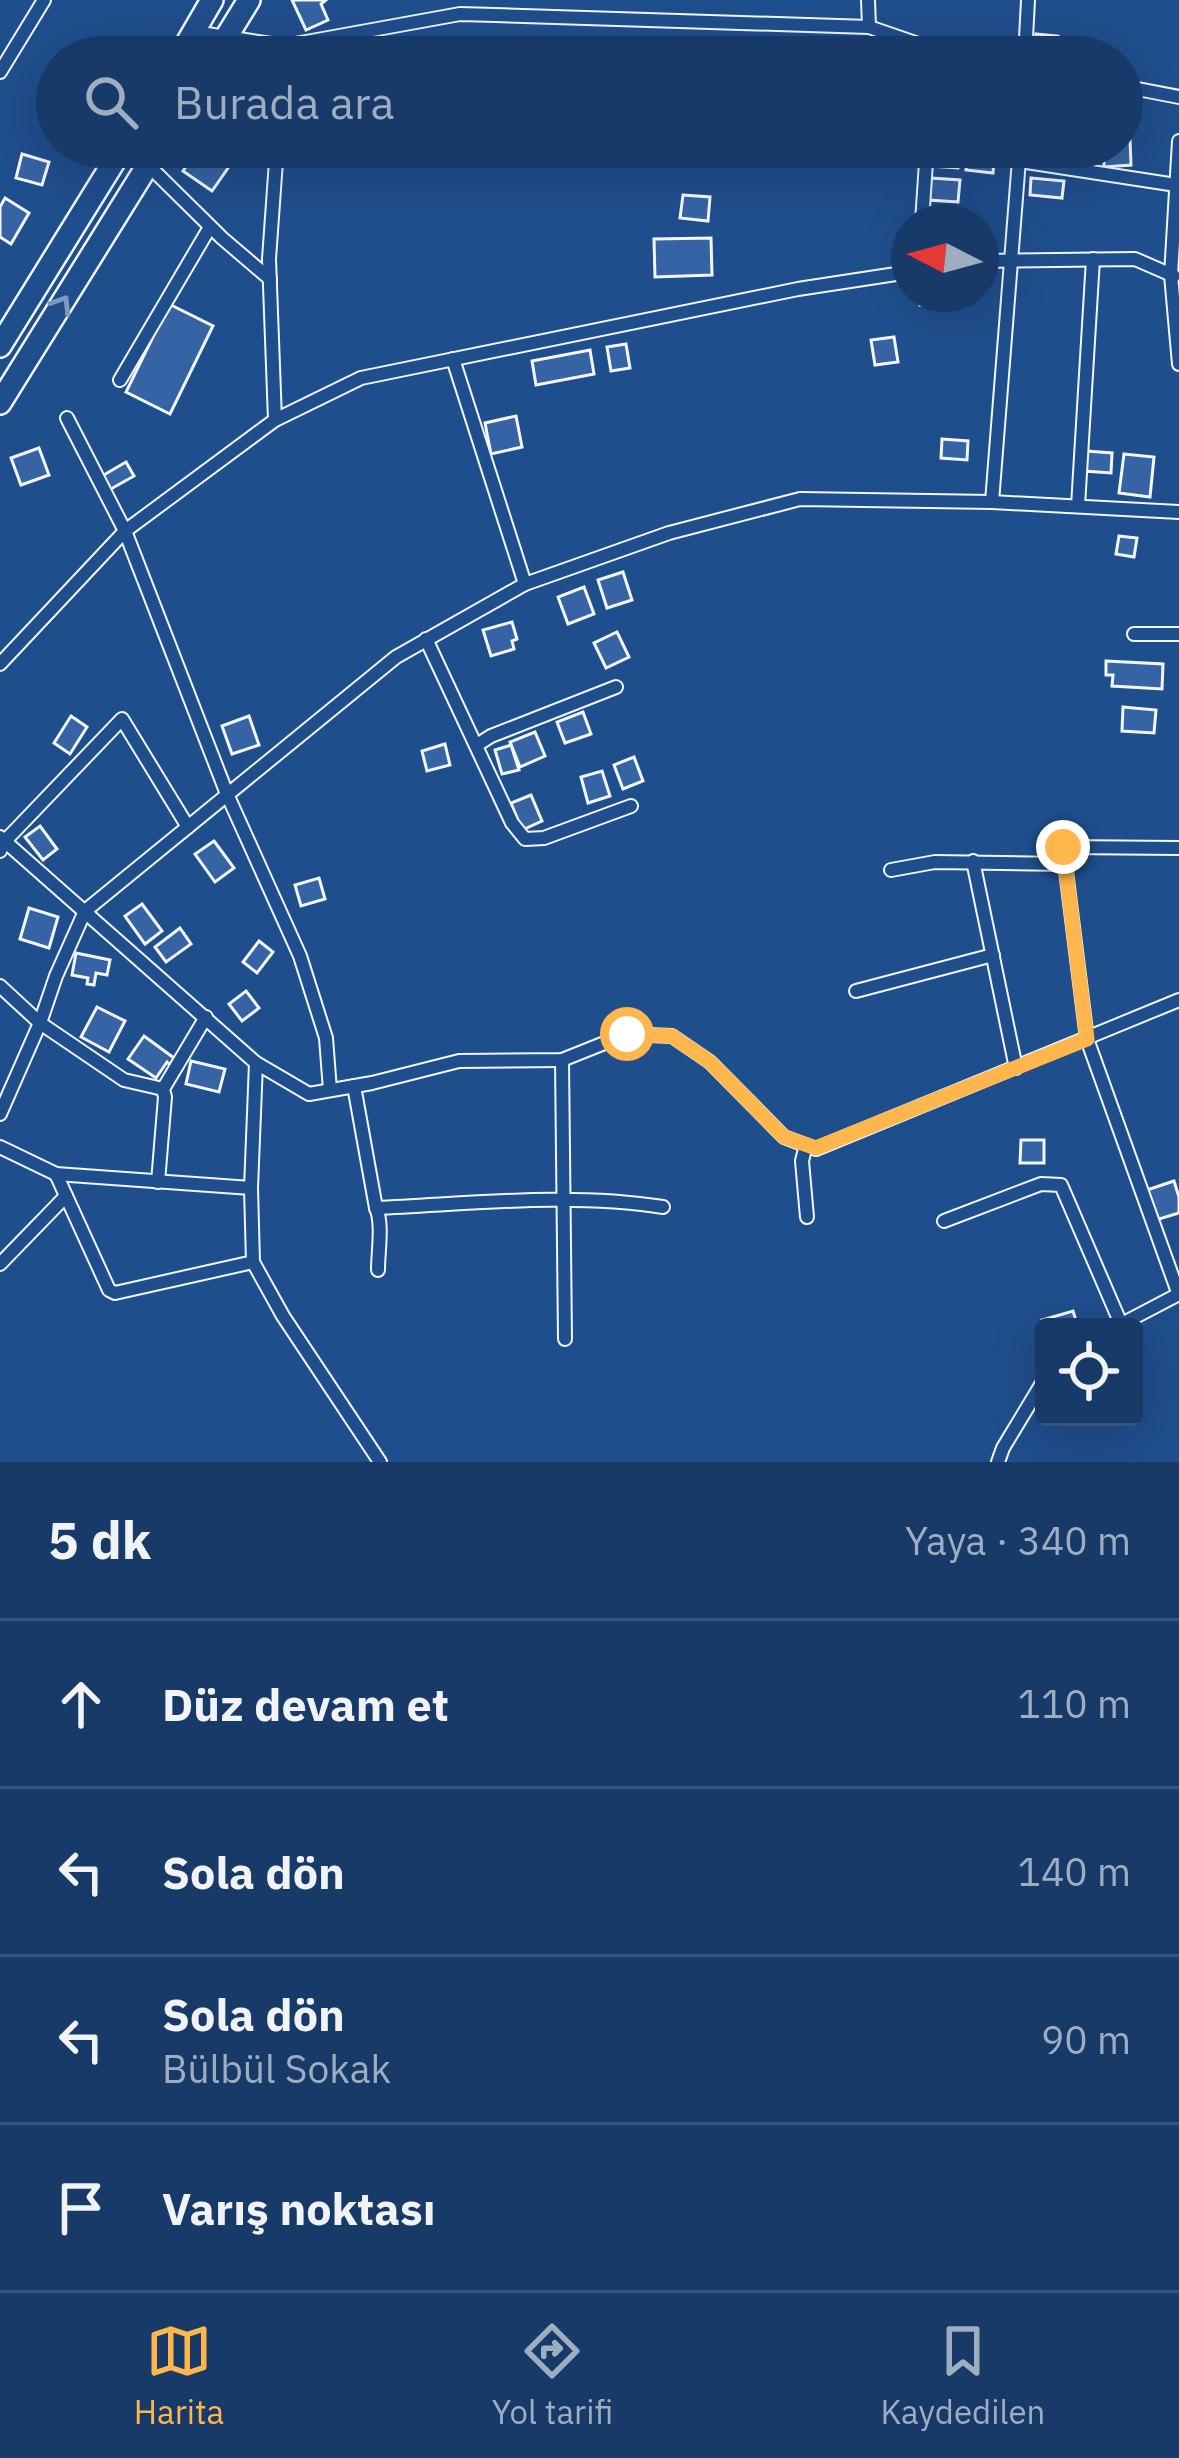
<!DOCTYPE html>
<html lang="tr">
<head>
<meta charset="utf-8">
<style>
  :root { --surface:#173a69; --page:#20416f; --text:#f1f3f6; --muted:#9eadc0; --line:#36547d; --accent:#ffb74d }
  body { margin:0; font-family:"IBM Plex Sans",sans-serif; background:var(--page); color:var(--text) }
  .controls { position:absolute; right:36px; bottom:36px; display:grid; overflow:hidden; border-radius:12px; box-shadow:0 12px 48px #0002 }
  .controls button { width:108px; height:108px; display:grid; place-items:center; padding:0; border:0; border-bottom:3px solid var(--line); background:var(--surface); color:var(--text); font:60px sans-serif }
  .compass { position:absolute; left:891px; top:204px; width:108px; height:108px; border-radius:50%; background:var(--surface); box-shadow:0 12px 48px #0002; rotate:276deg }
  .stop { position:absolute; width:36px; height:36px; margin:-27px; border:9px solid #ffb74d; border-radius:50%; background:#fff }
  .stop.end { background:#ffb74d; border-color:#fff; box-shadow:0 3px 12px #0008 }
  .list { margin:0; padding:0; list-style:none }
  h2 { display:flex; justify-content:space-between; align-items:center; height:156px; margin:0; padding:0 48px; font-size:51px }
  h2 small { font-size:39px; font-weight:400; color:var(--muted) }
  .list li { display:grid; grid-template-columns:78px 1fr auto; gap:36px; align-items:center; box-sizing:border-box; height:168px; padding:0 48px; border-top:3px solid var(--line) }
  .list b { display:block; font-size:45px; white-space:nowrap }
  .list p { margin:0; font-size:39px; white-space:nowrap; color:var(--muted) }
  .list em { font-size:39px; font-style:normal; color:var(--muted) }
  .icon { flex:none; width:66px; height:66px; fill:none; stroke:currentColor; stroke-width:2; stroke-linecap:round; stroke-linejoin:round }
  .map { position:relative; flex:none; width:1179px; height:1462px; overflow:hidden }
  .search { position:absolute; background:var(--surface); box-shadow:0 12px 48px #0002; left:36px; right:36px; top:36px; height:132px; display:flex; align-items:center; gap:30px; box-sizing:border-box; padding:0 42px; border-radius:66px; color:var(--muted); font-size:45px }
  .sheet { height:828px; background:var(--surface) }
  nav { display:flex; justify-content:space-around; align-items:center; box-sizing:border-box; height:168px; border-top:3px solid var(--line); background:var(--surface); font-size:33px; color:var(--muted) }
  nav a { display:grid; justify-items:center; gap:6px }
  nav .on { color:var(--accent) }
  .map>svg:first-child { display:block }
  .building { fill:#3563a3; stroke:#f2f6ff; stroke-width:3 }
  .lines { fill:none; stroke-linecap:round; stroke-linejoin:round }
  .minor-casing { stroke:#f2f6ff; stroke-width:16 }
  .trunk-casing { stroke:#f2f6ff; stroke-width:26 }
  .minor { stroke:#1f4e8c; stroke-width:12 }
  .trunk { stroke:#1f4e8c; stroke-width:21 }
  .oneway { stroke:#7e9ac0 }
  .route { stroke:#ffb74d; stroke-width:15 }
</style>
</head>
<body>
<div class="map">
<svg width="1179" height="1462" viewBox="0 0 1179 1462">
  <rect width="100%" height="100%" fill="#1f4e8c"/>
  <g class="building">
    <path d="M292,0h34l-5,4 7,16 -22,10z"/>
    <path d="M1036,34l22,2v13l10,1 -1,7h-33z"/>
    <path d="M602,40l27,2 -1,15h-27z"/>
    <path d="M496,41l28,2 -1,14h-28z"/>
    <path d="M1122,139h8l1,26 -27,2v-20h18z"/>
    <path d="M199,147l43,1 -30,43 -29,-20z"/>
    <path d="M931,147h29l-2,21 -28,-2z"/>
    <path d="M969,147l26,3 -2,23 -27,-3z"/>
    <path d="M22,154l27,8 -7,23 -26,-7z"/>
    <path d="M931,178l29,2 -2,22 -29,-2z"/>
    <path d="M1031,178l33,3 -2,17 -32,-3z"/>
    <path d="M683,195l27,2 -2,24 -28,-3z"/>
    <path d="M5,198l24,15 -18,31 -11,-7v-30z"/>
    <path d="M711,238l1,37 -57,2 -1,-38z"/>
    <path d="M919,294h34l1,7 -34,4z"/>
    <path d="M169,304l44,22 -43,88 -44,-22z"/>
    <path d="M894,337l4,25 -23,3 -4,-25z"/>
    <path d="M626,344l4,24 -19,3 -4,-24z"/>
    <path d="M590,350l4,24 -58,11 -4,-24z"/>
    <path d="M516,416l6,31 -31,7 -6,-31z"/>
    <path d="M942,439l26,2 -1,19 -26,-2z"/>
    <path d="M39,448l10,27 -28,10 -10,-27z"/>
    <path d="M1086,451l26,2 -1,20 -27,-2z"/>
    <path d="M1124,454l30,3 -4,40 -31,-4z"/>
    <path d="M126,462l8,14 -25,14 -7,-14z"/>
    <path d="M1119,536l18,2 -3,19 -18,-3z"/>
    <path d="M623,572l9,28 -25,8 -9,-28z"/>
    <path d="M584,587l10,27 -26,10 -10,-27z"/>
    <path d="M512,622l5,17 -5,2 2,8 -23,7 -8,-26z"/>
    <path d="M617,632l12,25 -23,11 -12,-25z"/>
    <path d="M1106,661l57,3 -1,25 -50,-3 1,-11h-7z"/>
    <path d="M1123,707l33,3 -2,23 -32,-2z"/>
    <path d="M583,712l8,22 -26,9 -8,-21z"/>
    <path d="M71,716l16,11 -17,27 -16,-11z"/>
    <path d="M249,716l10,29 -27,9 -10,-28z"/>
    <path d="M535,732l10,24 -25,11 -10,-25z"/>
    <path d="M445,744l5,21 -23,6 -5,-20z"/>
    <path d="M511,745l8,25 -17,4 -7,-24z"/>
    <path d="M634,757l9,24 -20,8 -9,-24z"/>
    <path d="M602,771l8,25 -22,7 -7,-26z"/>
    <path d="M531,795l11,26 -20,9 -11,-27z"/>
    <path d="M40,826l17,23 -14,11 -18,-23z"/>
    <path d="M214,841l20,27 -19,14 -20,-28z"/>
    <path d="M319,878l6,21 -24,7 -6,-21z"/>
    <path d="M142,904l20,27 -17,13 -20,-28z"/>
    <path d="M29,908l29,9 -9,31 -29,-9z"/>
    <path d="M180,928l11,16 -25,18 -11,-15z"/>
    <path d="M259,941l14,11 -16,21 -14,-11z"/>
    <path d="M76,953l34,7 -3,15 -11,-2 -2,12 -7,-1 1,-6 -16,-3z"/>
    <path d="M246,991l13,17 -17,13 -13,-17z"/>
    <path d="M97,1007l28,14 -16,31 -28,-15z"/>
    <path d="M144,1036l30,22 -4,7 -3,-3 -11,16 -28,-19z"/>
    <path d="M191,1061l34,8 -6,23 -33,-8z"/>
    <path d="M1021,1140h23v23h-24z"/>
    <path d="M1174,1181l5,16v16l-23,7 -9,-30z"/>
    <path d="M1073,1311l5,16 -34,1 -2,-8z"/>
  </g>
  <g class="lines">
    <defs>
      <g id="minor">
        <path d="M868,0l1,27"/>
        <path d="M194,32l90,14 176,-32 35,1 374,12 64,22 42,8"/>
        <path d="M1025,57l3,-57"/>
        <path d="M0,72l44,-72"/>
        <path d="M1122,86l57,11"/>
        <path d="M1179,141l-8,134 8,89"/>
        <path d="M1020,161l156,24"/>
        <path d="M148,165l74,73 48,41"/>
        <path d="M922,222l5,-75"/>
        <path d="M981,261l154,-2 39,17"/>
        <path d="M453,359l72,225"/>
        <path d="M120,380l90,-153"/>
        <path d="M67,418l58,113 102,263 73,162 26,82 4,52"/>
        <path d="M275,420l-6,-161 8,-112"/>
        <path d="M992,502l28,-355"/>
        <path d="M1078,506l15,-247"/>
        <path d="M1134,634h45"/>
        <path d="M426,639l86,184 13,16 19,-1 87,-32"/>
        <path d="M0,664l125,-133 150,-111 86,-42 437,-89 111,-17"/>
        <path d="M477,745l14,-9 125,-49"/>
        <path d="M0,837l256,226 53,31 63,-11 87,-22 103,-1 65,-26 45,2 38,26 74,75 32,12 363,-149"/>
        <path d="M0,851l5,-10 117,-122 66,108"/>
        <path d="M973,861l43,207"/>
        <path d="M891,870l44,-8 130,2"/>
        <path d="M0,986l40,37 84,57 39,9"/>
        <path d="M856,991l137,-36"/>
        <path d="M562,1060l3,279"/>
        <path d="M256,1063l-5,125 2,74 30,54 97,146"/>
        <path d="M354,1086l22,122c94,-4 193,-16 287,-1"/>
        <path d="M0,1114l40,-91 16,-47 29,-65 311,-254 129,-73 144,-51 131,-34 192,3 187,10"/>
        <path d="M806,1145l-4,16 5,56"/>
        <path d="M0,1147l56,27 195,14"/>
        <path d="M56,1174l53,116 6,3 138,-31"/>
        <path d="M158,1182l7,-85 -2,-8 43,-72"/>
        <path d="M376,1208c7,15 2,44 2,62"/>
        <path d="M944,1221l97,-37 20,1 60,139"/>
        <path d="M0,1264l66,-68"/>
        <path d="M1179,1295l-92,-256 -24,-192 116,1"/>
        <path d="M1116,1327l63,-33"/>
        <path d="M998,1462l5,-14 41,-68"/>
      </g>
      <g id="trunk">
        <path d="M179,57l33,-57"/>
        <path d="M214,57l35,-57"/>
        <path d="M0,346l123,-199"/>
        <path d="M0,403l159,-256"/>
      </g>
    </defs>
    <use href="#minor" class="minor-casing"/>
    <use href="#trunk" class="trunk-casing"/>
    <use href="#minor" class="minor"/>
    <use href="#trunk" class="trunk"/>
  </g>
  <defs><path id="oneway-chevron" d="M-2-3.5L2.5 0L-2 3.5" fill="none" stroke-width="1.6" stroke-linecap="round" stroke-linejoin="round" transform="scale(3)"/></defs>
  <use class="oneway" href="#oneway-chevron" transform="translate(62 304) rotate(-58)"/>
  <g class="lines">
    <path class="route" d="M627,1034l45,2 38,26 74,75 32,11 271,-109 -24,-192"/>
  </g>
</svg>
<div class="controls">
<button><svg class="icon" aria-label="locate" viewBox="0 0 24 24"><circle cx="12" cy="12" r="6"/><path d="M12 2v4M12 18v4M2 12h4M18 12h4"/></svg></button>
</div>
<svg class="compass" viewBox="-18 -18 36 36"><path d="M0-13l5 13h-10z" fill="#e53935"/><path d="M0 13l5-13h-10z" fill="#9eadc0"/></svg>
<div class="stop" style="left:627px;top:1034px"></div>
<div class="stop end" style="left:1063px;top:847px"></div>
<div class="search"><svg class="icon" aria-label="search" viewBox="0 0 24 24"><circle cx="10" cy="10" r="6"/><path d="M15 15l6 6"/></svg>Burada ara</div>
</div>
<section class="sheet">
<h2>5 dk<small>Yaya · 340 m</small></h2>
<ul class="list">
<li><svg class="icon" aria-label="ahead" viewBox="0 0 24 24"><path d="M12 20V5M6 11l6-6 6 6"/></svg><div><b>Düz devam et</b></div><em>110 m</em></li>
<li><svg class="icon" aria-label="left" viewBox="0 0 24 24"><path d="M17 20v-9H6M10 6l-5 5 5 5"/></svg><div><b>Sola dön</b></div><em>140 m</em></li>
<li><svg class="icon" aria-label="left" viewBox="0 0 24 24"><path d="M17 20v-9H6M10 6l-5 5 5 5"/></svg><div><b>Sola dön</b><p>Bülbül Sokak</p></div><em>90 m</em></li>
<li><svg class="icon" aria-label="arrive" viewBox="0 0 24 24"><path d="M6 21V4h12l-3 4 3 4H6"/></svg><div><b>Varış noktası</b></div></li>
</ul>
</section>
<nav>
<a class="on"><svg class="icon" aria-label="map" viewBox="0 0 24 24"><path d="M3 6l6-2 6 2 6-2v14l-6 2-6-2-6 2zM9 4v14M15 6v14"/></svg>Harita</a>
<a><svg class="icon" aria-label="directions" viewBox="0 0 24 24"><path d="M12 3l9 9-9 9-9-9zM9 14v-3h6M13 9l2 2-2 2"/></svg>Yol tarifi</a>
<a><svg class="icon" aria-label="saved" viewBox="0 0 24 24"><path d="M7 4h10v16l-5-4-5 4z"/></svg>Kaydedilen</a>
</nav>
</body>
</html>
